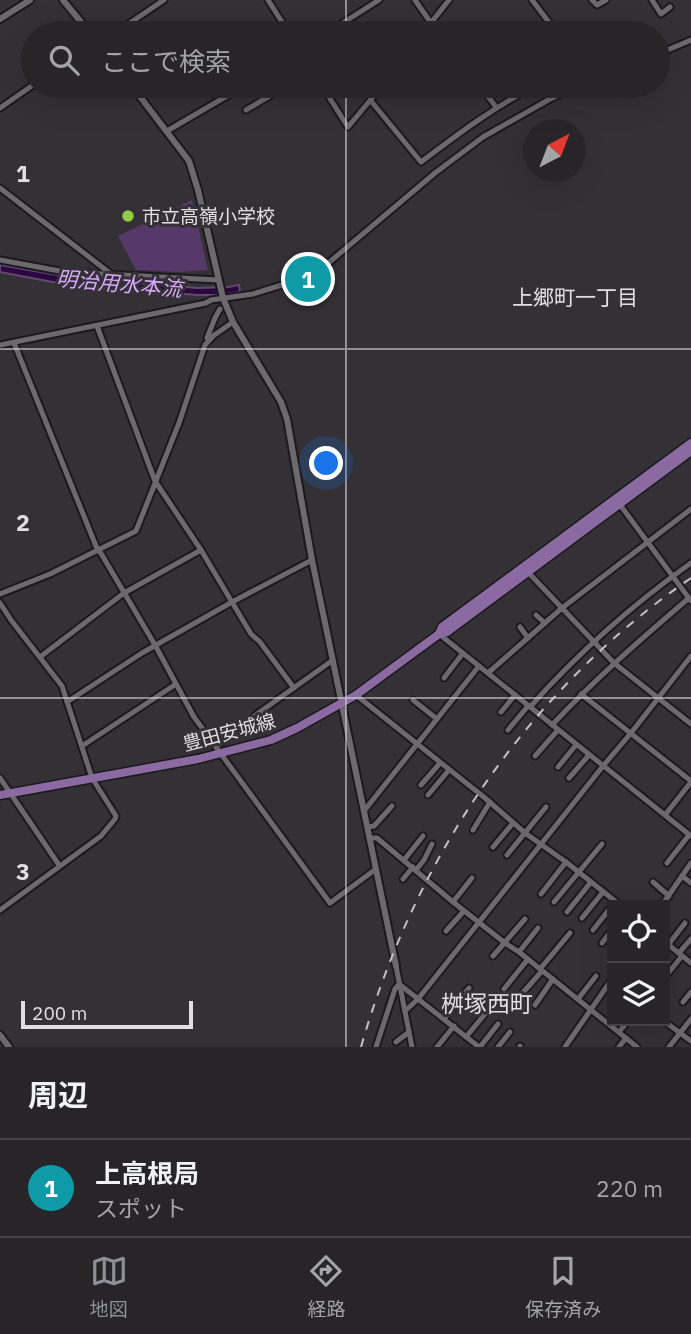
<!DOCTYPE html>
<html lang="ja">
<head>
<meta charset="utf-8">
<style>
  :root { --surface:#272528; --page:#2f2d30; --text:#f1f3f6; --muted:#a4a5a8; --line:#434245; --accent:#8c9099 }
  body { margin:0; font-family:"IBM Plex Sans","Noto Sans JP",sans-serif; background:var(--page); color:var(--text) }
  .controls { position:absolute; right:21px; bottom:21px; display:grid; overflow:hidden; border-radius:0px; box-shadow:0 7px 28px #0002 }
  .controls button { width:63px; height:63px; display:grid; place-items:center; padding:0; border:0; border-bottom:2px solid var(--line); background:var(--surface); color:var(--text); font:35px sans-serif }
  .compass { position:absolute; left:523px; top:119px; width:63px; height:63px; border-radius:50%; background:var(--surface); box-shadow:0 7px 28px #0002; rotate:42deg }
  .scale { position:absolute; left:21px; bottom:18px; width:172px; box-sizing:border-box; padding-left:7px; border:4px solid #e1dfe3; border-top:0; font-size:19px; line-height:24px; white-space:nowrap; color:#e1dfe3; -webkit-text-stroke:5px #343136; paint-order:stroke }
  .you { position:absolute; left:327px; top:464px; width:24px; height:24px; margin:-18px; border:5px solid #fff; border-radius:50%; background:#1a73e8; box-shadow:0 0 0 10px #1a73e833 }
  .badge { display:grid; place-items:center; width:46px; height:46px; border-radius:50%; background:var(--accent); color:#fff; font-size:23px; font-weight:700 }
  .pin { position:absolute; translate:-50% -50%; border:4px solid #fff; box-shadow:0 2px 7px #0006 }
  .list { margin:0; padding:0; list-style:none }
  h2 { display:flex; justify-content:space-between; align-items:center; height:91px; margin:0; padding:0 28px; font-size:30px }
  h2 small { font-size:23px; font-weight:400; color:var(--muted) }
  .list li { display:grid; grid-template-columns:46px 1fr auto; gap:21px; align-items:center; box-sizing:border-box; height:98px; padding:0 28px; border-top:2px solid var(--line) }
  .list b { display:block; font-size:26px; white-space:nowrap }
  .list p { margin:0; font-size:23px; white-space:nowrap; color:var(--muted) }
  .list em { font-size:23px; font-style:normal; color:var(--muted) }
  .icon { flex:none; width:38px; height:38px; fill:none; stroke:currentColor; stroke-width:2; stroke-linecap:round; stroke-linejoin:round }
  .map { position:relative; flex:none; width:691px; height:1047px; overflow:hidden }
  .search { position:absolute; background:var(--surface); box-shadow:0 7px 28px #0002; left:21px; right:21px; top:21px; height:77px; display:flex; align-items:center; gap:18px; box-sizing:border-box; padding:0 24px; border-radius:38px; color:var(--muted); font-size:26px }
  .sheet { height:189px; background:var(--surface) }
  nav { display:flex; justify-content:space-around; align-items:center; box-sizing:border-box; height:98px; border-top:2px solid var(--line); background:var(--surface); font-size:19px; color:var(--muted) }
  nav a { display:grid; justify-items:center; gap:4px }
  nav .on { color:var(--accent) }
  .map>svg:first-child { display:block }
  .green { fill:#563869 }
  .water { fill:#2b063f; stroke:#624770; stroke-width:2 }
  .lines { fill:none; stroke-linecap:round; stroke-linejoin:round }
  .minor-casing { stroke:#1b181e; stroke-width:9 }
  .tertiary-casing { stroke:#1b181e; stroke-width:10 }
  .primary-casing { stroke:#1b181e; stroke-width:11 }
  .minor { stroke:#6b686e; stroke-width:5 }
  .tertiary { stroke:#6b686e; stroke-width:6 }
  .primary { stroke:#8b6aa2; stroke-width:8 }
  .rail { stroke:#c3c1c5; stroke-width:2; stroke-dasharray:9 9; stroke-linecap:butt }
  .grid { fill:none; stroke:#e1dfe3; stroke-width:2; stroke-opacity:0.55 }
  .poi-dot { fill:#8fcd42; stroke:#343136; stroke-width:2.5 }
  .labels { text-anchor:middle; stroke-width:6; stroke-linejoin:round; paint-order:stroke }
  .poi-label { font-size:19px; fill:#e1dfe3; stroke:#343136; text-anchor:start }
  .street-label { font-size:19px; fill:#e1dfe3; stroke:#343136 }
  .water-label { font-size:21px; font-style:italic; fill:#d9a8fc; stroke:#343136 }
  .neighbourhood-label { font-size:21px; fill:#e2dee5; stroke:#343136 }
  .quarter-label { font-size:23px; fill:#e2dee5; stroke:#343136 }
  .grid-label { font-size:23px; text-anchor:middle; font-weight:bold; fill:#e1dfe3; stroke:#343136; stroke-width:6; stroke-linejoin:round; paint-order:stroke }
</style>
</head>
<body>
<div class="map">
<svg width="691" height="1047" viewBox="0 0 691 1047">
  <rect width="100%" height="100%" fill="#343136"/>
  <path class="green" d="M192,200l16,70 -29,2 -43,-2 -18,-34z"/>
  <path class="water" d="M0,265l80,14 118,9 30,-1 11,-2 1,7 -20,3h-22l-124,-9 -74,-14z"/>
  <g class="lines">
    <defs>
      <g id="minor">
        <path d="M268,0l21,33"/>
        <path d="M415,0l23,33"/>
        <path d="M532,0l25,33"/>
        <path d="M592,0l5,5 9,-5"/>
        <path d="M652,0l9,14 9,-7"/>
        <path d="M115,33l49,-33"/>
        <path d="M327,33l52,-33"/>
        <path d="M423,33l26,-33"/>
        <path d="M658,54l33,-14"/>
        <path d="M322,86l26,41 34,-41"/>
        <path d="M480,86l16,21"/>
        <path d="M371,101l50,61c37,-28 73,-55 114,-76"/>
        <path d="M0,108l33,-23"/>
        <path d="M246,110l27,-16 -6,-8"/>
        <path d="M167,131l77,-45"/>
        <path d="M0,188l111,86"/>
        <path d="M0,260l65,12 153,8"/>
        <path d="M97,326l58,155 46,69 50,84 9,8 34,46"/>
        <path d="M207,338l8,-20 5,-9"/>
        <path d="M14,343l84,208"/>
        <path d="M0,345l206,-42 5,-3 42,-6 32,-10 41,-19 109,-92 48,-36 67,-38 29,-13"/>
        <path d="M618,502l73,99"/>
        <path d="M99,550l56,95 39,72 136,186 46,-34"/>
        <path d="M526,570l88,93 77,61"/>
        <path d="M0,594l50,-20 86,-43 43,-108 26,-78 8,-9 20,-14"/>
        <path d="M0,603l11,17 51,66 30,92 24,38 -1,3 -14,17 -101,74"/>
        <path d="M536,615l9,8"/>
        <path d="M520,627l8,11"/>
        <path d="M439,634l252,202"/>
        <path d="M40,657l84,-64 77,-43"/>
        <path d="M488,673l74,-65 129,-99"/>
        <path d="M444,678l19,-25"/>
        <path d="M581,694l110,87"/>
        <path d="M356,695l129,103 40,35 41,29 54,43"/>
        <path d="M413,700l24,19"/>
        <path d="M67,702l75,-49 90,-51 80,-42"/>
        <path d="M530,707c48,-54 102,-102 161,-144"/>
        <path d="M501,712l14,-17"/>
        <path d="M552,725c43,-46 89,-86 137,-127"/>
        <path d="M508,730l20,-24"/>
        <path d="M82,746l94,-62"/>
        <path d="M216,747l41,-33 76,-54"/>
        <path d="M535,756l23,-26"/>
        <path d="M558,767l18,-22"/>
        <path d="M0,778l59,87"/>
        <path d="M569,778l20,-23"/>
        <path d="M421,785l19,-22"/>
        <path d="M428,795l21,-25"/>
        <path d="M364,811l115,-145"/>
        <path d="M665,815l26,-33"/>
        <path d="M367,827l7,-1 18,-20"/>
        <path d="M473,830l17,-28"/>
        <path d="M369,838h8l76,64 52,41 14,9 118,95"/>
        <path d="M493,847l20,-24"/>
        <path d="M507,855l39,-48"/>
        <path d="M404,860l19,-24"/>
        <path d="M667,863l22,-28"/>
        <path d="M416,870l8,-10 8,-16"/>
        <path d="M682,876l9,7"/>
        <path d="M403,879l10,-12"/>
        <path d="M653,882l16,14"/>
        <path d="M541,894l25,-32"/>
        <path d="M453,902l19,-24"/>
        <path d="M554,902l48,-58"/>
        <path d="M662,905l29,-42"/>
        <path d="M567,912l24,-30"/>
        <path d="M582,918l21,-26"/>
        <path d="M593,930l22,-28"/>
        <path d="M446,931l18,-20"/>
        <path d="M665,942l26,21"/>
        <path d="M602,943l10,-13"/>
        <path d="M665,949l20,-26"/>
        <path d="M519,952l19,-24"/>
        <path d="M679,953l12,-14"/>
        <path d="M493,956l32,-37"/>
        <path d="M396,966l16,81"/>
        <path d="M540,969l30,-36"/>
        <path d="M665,977l17,-21"/>
        <path d="M504,989l24,-30"/>
        <path d="M519,997l23,-26"/>
        <path d="M578,999l18,-23"/>
        <path d="M683,1002l8,-10"/>
        <path d="M535,1005l18,-26"/>
        <path d="M405,1011l13,-12 185,-233 28,-33 60,-77"/>
        <path d="M444,1019l25,-31"/>
        <path d="M668,1024l23,17"/>
        <path d="M619,1032l9,-11"/>
        <path d="M466,1037l19,-23"/>
        <path d="M396,1042l13,-10"/>
        <path d="M376,1047l19,-58 4,-5 80,63"/>
        <path d="M437,1047l17,-21"/>
        <path d="M480,1047l18,-23"/>
        <path d="M498,1047l12,-15"/>
        <path d="M520,1047v-1"/>
        <path d="M565,1047l47,-68"/>
        <path d="M619,1047l7,-9"/>
        <path d="M669,1047l22,-28"/>
      </g>
      <g id="tertiary">
        <path d="M63,0l27,33"/>
        <path d="M0,19l30,-19"/>
        <path d="M132,86l57,75 9,29 25,108 10,24 48,80 6,17 25,141 84,406"/>
        <path d="M0,1035l9,12"/>
      </g>
      <g id="primary">
        <path d="M439,634l3,-7 249,-184"/>
        <path d="M0,795l198,-36 73,-19 26,-12 59,-33 83,-61 8,-2 244,-181"/>
      </g>
    </defs>
    <use href="#minor" class="minor-casing"/>
    <use href="#tertiary" class="tertiary-casing"/>
    <use href="#primary" class="primary-casing"/>
    <use href="#minor" class="minor"/>
    <use href="#tertiary" class="tertiary"/>
    <use href="#primary" class="primary"/>
    <path class="rail" d="M361,1047c54,-189 167,-357 330,-469"/>
  </g>
  <path class="grid" d="M346,0v33M346,86v961M0,349h691M0,698h691"/>
  <circle class="poi-dot" cx="128" cy="216" r="7"/>
  <g class="labels">
    <g class="poi-label">
      <text x="142" y="223">市立高嶺小学校</text>
    </g>
    <g class="street-label">
      <text transform="translate(229 732) rotate(-15)" y="7">豊田安城線</text>
    </g>
    <g class="water-label">
      <text transform="translate(119 284) rotate(5)" y="7">明治用水本流</text>
    </g>
    <g class="neighbourhood-label">
      <text x="575" y="305">上郷町一丁目</text>
    </g>
    <g class="quarter-label">
      <text x="487" y="1012">桝塚西町</text>
    </g>
  </g>
  <g class="grid-label">
    <text x="23" y="182">1</text>
    <text x="23" y="531">2</text>
    <text x="23" y="880">3</text>
  </g>
</svg>
<div class="controls">
<button><svg class="icon" aria-label="locate" viewBox="0 0 24 24"><circle cx="12" cy="12" r="6"/><path d="M12 2v4M12 18v4M2 12h4M18 12h4"/></svg></button>
<button><svg class="icon" aria-label="layers" viewBox="0 0 24 24"><path d="M12 4l9 5-9 5-9-5zM3 14l9 5 9-5"/></svg></button>
</div>
<svg class="compass" viewBox="-18 -18 36 36"><path d="M0-13l5 13h-10z" fill="#e53935"/><path d="M0 13l5-13h-10z" fill="#a4a5a8"/></svg>
<div class="scale">200 m</div>
<div class="you"></div>
<div class="pin badge" style="left:308px;top:279px;background:#0f9aa8">1</div>
<div class="search"><svg class="icon" aria-label="search" viewBox="0 0 24 24"><circle cx="10" cy="10" r="6"/><path d="M15 15l6 6"/></svg>ここで検索</div>
</div>
<section class="sheet">
<h2>周辺<small></small></h2>
<ul class="list">
<li><span class="badge" style="background:#0f9aa8">1</span><div><b>上高根局</b><p>スポット</p></div><em>220 m</em></li>
</ul>
</section>
<nav>
<a class="on"><svg class="icon" aria-label="map" viewBox="0 0 24 24"><path d="M3 6l6-2 6 2 6-2v14l-6 2-6-2-6 2zM9 4v14M15 6v14"/></svg>地図</a>
<a><svg class="icon" aria-label="directions" viewBox="0 0 24 24"><path d="M12 3l9 9-9 9-9-9zM9 14v-3h6M13 9l2 2-2 2"/></svg>経路</a>
<a><svg class="icon" aria-label="saved" viewBox="0 0 24 24"><path d="M7 4h10v16l-5-4-5 4z"/></svg>保存済み</a>
</nav>
</body>
</html>
